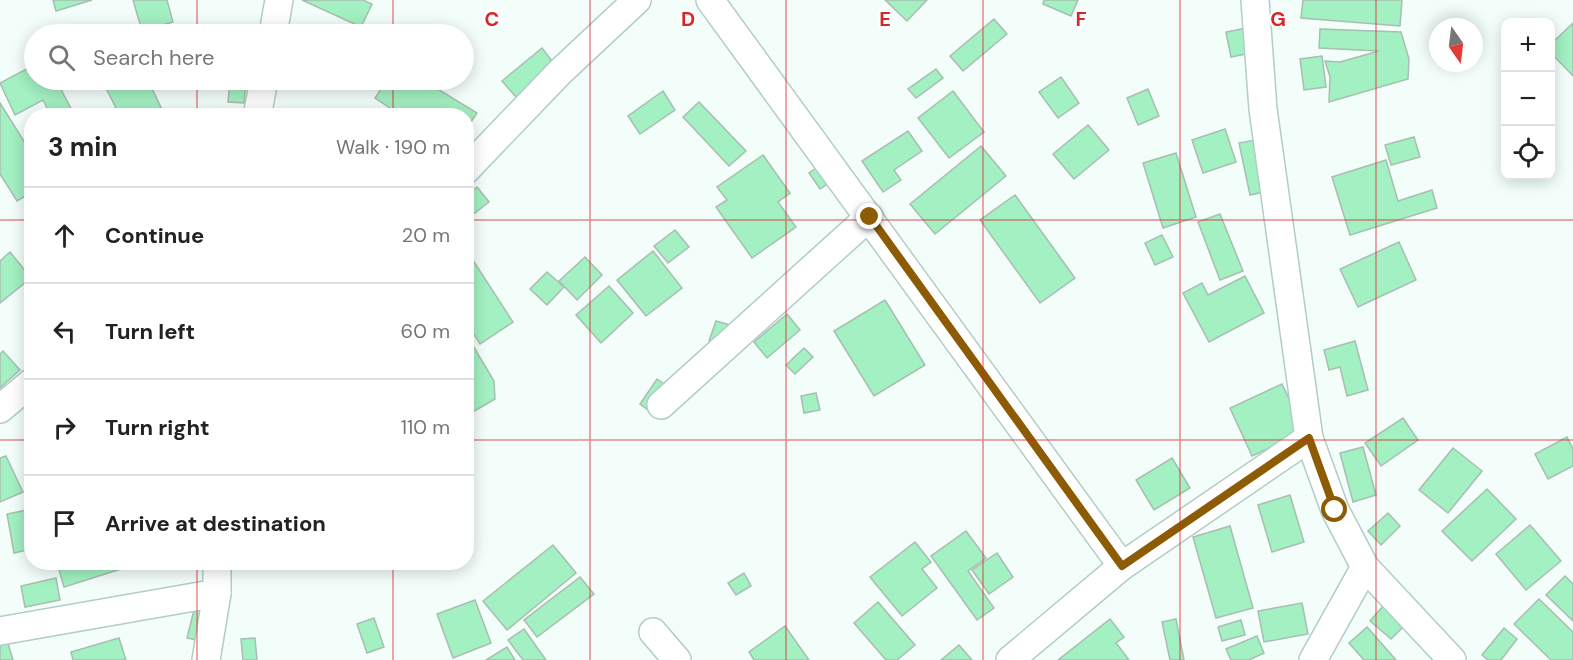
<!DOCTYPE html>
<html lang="en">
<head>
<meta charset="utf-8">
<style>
  :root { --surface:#fff; --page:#f6f6f6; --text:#222; --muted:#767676; --line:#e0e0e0 }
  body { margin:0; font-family:"DM Sans",sans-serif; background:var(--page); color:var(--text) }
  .controls { position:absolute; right:18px; top:18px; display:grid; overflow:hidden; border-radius:12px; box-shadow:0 3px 15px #0003 }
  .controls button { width:54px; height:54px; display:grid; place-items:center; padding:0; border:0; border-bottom:2px solid var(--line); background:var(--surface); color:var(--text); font:30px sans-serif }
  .compass { position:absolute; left:1429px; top:18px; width:54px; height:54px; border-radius:50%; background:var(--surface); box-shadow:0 3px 15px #0003; rotate:166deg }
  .stop { position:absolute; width:18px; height:18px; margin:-14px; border:4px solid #8c5b04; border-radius:50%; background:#fff }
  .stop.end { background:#8c5b04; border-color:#fff; box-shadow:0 2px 6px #0008 }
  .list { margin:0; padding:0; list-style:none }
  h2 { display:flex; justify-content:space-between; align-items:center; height:78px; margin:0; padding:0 24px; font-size:26px }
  h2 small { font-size:20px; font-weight:400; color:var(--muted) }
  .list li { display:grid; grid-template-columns:39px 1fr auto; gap:18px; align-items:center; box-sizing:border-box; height:96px; padding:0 24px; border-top:2px solid var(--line) }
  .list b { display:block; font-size:22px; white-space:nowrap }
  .list em { font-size:20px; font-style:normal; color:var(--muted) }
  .icon { flex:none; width:33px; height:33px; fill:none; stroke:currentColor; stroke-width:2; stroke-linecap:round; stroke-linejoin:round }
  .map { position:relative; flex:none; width:1573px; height:660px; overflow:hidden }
  .search { position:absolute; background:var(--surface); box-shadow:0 3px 15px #0003; left:24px; top:24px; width:450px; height:66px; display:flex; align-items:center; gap:15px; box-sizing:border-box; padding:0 21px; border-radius:33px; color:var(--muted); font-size:22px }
  .panel { position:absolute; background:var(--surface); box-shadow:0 3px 15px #0003; left:24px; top:108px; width:450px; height:462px; border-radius:24px }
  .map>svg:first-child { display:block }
  .building { fill:#a3f0c2; stroke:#a8beb0; stroke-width:1.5 }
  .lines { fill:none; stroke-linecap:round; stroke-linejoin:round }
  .street-casing { stroke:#b2cdc6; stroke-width:30 }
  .street { stroke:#fff; stroke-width:27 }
  .route { stroke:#8c5b04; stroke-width:8 }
  .grid { fill:none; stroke:#d62828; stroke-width:1.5; stroke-opacity:0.55 }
  .grid-label { font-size:20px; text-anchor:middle; font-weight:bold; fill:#d62828; stroke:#fff; stroke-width:4.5; stroke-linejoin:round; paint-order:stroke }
</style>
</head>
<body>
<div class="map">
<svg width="1573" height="660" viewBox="0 0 1573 660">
  <rect width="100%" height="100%" fill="#f3fefb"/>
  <g class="building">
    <path d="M53,0h39l-36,11z"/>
    <path d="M133,0h34l6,22 -31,9z"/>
    <path d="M302,0h61l9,4 -11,23z"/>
    <path d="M885,0h42l-20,21z"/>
    <path d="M1044,0h34l-7,16 -28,-12z"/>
    <path d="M1303,0h99l-2,26 -99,-8z"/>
    <path d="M994,19l13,15 -44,37 -13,-15z"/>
    <path d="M1573,23v53l-23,-24v-7z"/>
    <path d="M1247,28l4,25 -20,4 -5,-25z"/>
    <path d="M1320,29l81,3 8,27 -1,20 -79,23 1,-25 -5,-16 15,1 39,-11 -60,-3z"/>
    <path d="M542,48l20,26 -39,31 -21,-24z"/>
    <path d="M1322,56l4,31 -22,3 -4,-31z"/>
    <path d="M34,65v15h22l19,36h-24l-8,-16 -28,15 -15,-32z"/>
    <path d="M936,69l7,9 -27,20 -8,-9z"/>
    <path d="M1061,77l18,26 -21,15 -19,-26z"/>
    <path d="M102,80h46l17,36h-45z"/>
    <path d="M230,80h16l-2,23 -16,-1z"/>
    <path d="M387,80h36l54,33 -11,16v-13h-64l-27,-18z"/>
    <path d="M1148,89l11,27 -21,9 -11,-27z"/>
    <path d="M663,91l12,19 -35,24 -12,-18z"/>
    <path d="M953,91l31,41 -35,26 -31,-40z"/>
    <path d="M699,102l47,49 -17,15 -46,-49z"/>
    <path d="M0,103l32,51v38l-15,9 -17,-27z"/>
    <path d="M1088,125l21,25 -35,29 -21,-25z"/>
    <path d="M1225,129l11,33 -33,11 -11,-33z"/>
    <path d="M908,131l14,20 -28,19 7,10 -18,12 -21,-31z"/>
    <path d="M1414,137l6,20 -29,8 -6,-20z"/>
    <path d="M1266,138l11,51 -27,6 -11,-52z"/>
    <path d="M981,146l25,30 -71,58 -25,-30z"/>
    <path d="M1176,153l20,64 -33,11 -20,-65z"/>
    <path d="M763,155l27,38 -12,9 18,25 -44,31 -36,-51 11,-7 -10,-13z"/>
    <path d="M1386,160l12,41 34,-11 5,18 -87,27 -18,-58z"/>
    <path d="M825,162l11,16 -16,11 -11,-16z"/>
    <path d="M477,187l12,15 -23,18v-24z"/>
    <path d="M1015,195l60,83 -35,25 -60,-83z"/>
    <path d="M1220,214l23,57 -23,9 -22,-58z"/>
    <path d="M675,230l14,17 -21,16 -14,-17z"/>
    <path d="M1162,235l11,22 -18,8 -10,-22z"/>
    <path d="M1399,242l17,38 -58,27 -18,-38z"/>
    <path d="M467,251l46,71 -33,22 -14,-22z"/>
    <path d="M653,251l29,37 -36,28 -29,-36z"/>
    <path d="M10,252l21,26 -31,25v-42z"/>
    <path d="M585,257l17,18 -25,25 -18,-19z"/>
    <path d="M547,272l17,15 -17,18 -17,-16z"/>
    <path d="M1245,276l19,37 -55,29 -26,-49 19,-10 6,12z"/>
    <path d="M609,286l24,27 -32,30 -25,-28z"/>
    <path d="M885,300l40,65 -51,31 -40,-65z"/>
    <path d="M787,314l13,16 -33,28 -13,-16z"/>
    <path d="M716,321l18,5 -7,20 -18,-5z"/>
    <path d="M466,334l28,47 1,18 -29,17z"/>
    <path d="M1355,341l13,49 -21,6 -7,-29 -11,3 -5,-20z"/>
    <path d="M804,348l9,9 -18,17 -9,-9z"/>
    <path d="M3,351l17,19 -20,18v-34z"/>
    <path d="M657,379l16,11 -17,26 -16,-12z"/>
    <path d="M1282,384l23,48 -53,24 -22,-48z"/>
    <path d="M816,393l4,17 -16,3 -3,-17z"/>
    <path d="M1403,418l15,22 -37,26 -16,-23z"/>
    <path d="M1567,437l6,12v17l-25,13 -13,-25z"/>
    <path d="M1363,447l13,48 -23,7 -13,-49z"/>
    <path d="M1453,448l29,23 -34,42 -29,-23z"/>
    <path d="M6,456l17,36 -23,10v-44z"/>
    <path d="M1172,458l18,30 -36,22 -18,-30z"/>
    <path d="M1487,489l29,30 -44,42 -30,-30z"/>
    <path d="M1290,495l14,47 -32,10 -14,-47z"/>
    <path d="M32,509v40l-18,4 -7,-39z"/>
    <path d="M1388,513l12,13 -19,19 -13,-14z"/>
    <path d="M1530,525l31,36 -35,29 -30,-36z"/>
    <path d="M1230,526l23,82 -37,10 -23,-81z"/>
    <path d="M966,531l20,27 -18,13 26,37 -17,12 -46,-64z"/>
    <path d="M915,542l16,20 -9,7 15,19 -35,28 -32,-39z"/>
    <path d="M553,545l23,28 -69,57 -24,-29z"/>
    <path d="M997,553l16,24 -24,17 -17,-24z"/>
    <path d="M118,562l3,7 -57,18 -7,-24z"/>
    <path d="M744,573l7,13 -15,9 -8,-12z"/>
    <path d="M1565,576l8,8v37l-27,-26z"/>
    <path d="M580,577l14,17 -57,43 -13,-17z"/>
    <path d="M56,578l4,22 -35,7 -4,-21z"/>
    <path d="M1539,599l34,33v28h-22l-37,-36z"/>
    <path d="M475,600l16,43 -38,15 -16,-44z"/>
    <path d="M878,602l37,43 -18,15h-11l-32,-37z"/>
    <path d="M1302,603l6,31 -44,8 -6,-31z"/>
    <path d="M1384,605l22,19 -15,15 -21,-18z"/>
    <path d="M195,606l18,4 -8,32 -18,-4z"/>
    <path d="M374,618l10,29 -17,6 -10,-29z"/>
    <path d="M1110,619l14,18 -8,6 13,17h-71z"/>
    <path d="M1176,619l8,41h-14l-8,-38z"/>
    <path d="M1241,620l4,15 -23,6 -4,-14z"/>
    <path d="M785,626l24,34h-55l-5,-8z"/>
    <path d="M1367,627l29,33h-32l-15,-17z"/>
    <path d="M1504,628l13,11 -16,21h-13l-6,-5z"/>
    <path d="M524,629l22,31h-23l-15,-20z"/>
    <path d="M1257,636l7,17 -15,7h-18l-5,-11z"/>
    <path d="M119,638l7,22h-53l-2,-8z"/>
    <path d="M255,638l2,22h-14l-2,-21z"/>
    <path d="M7,640l6,20h-13v-18z"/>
    <path d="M959,645l13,15h-31z"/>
    <path d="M507,647l8,13h-29z"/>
  </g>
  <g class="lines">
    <defs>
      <g id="street">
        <path d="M710,0l412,566"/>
        <path d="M1255,0l8,109 46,329 26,72 30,57 87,93"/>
        <path d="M273,34l6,-34"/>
        <path d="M257,116l7,-36"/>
        <path d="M466,170l93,-97 78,-73"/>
        <path d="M661,405l208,-188"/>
        <path d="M0,409l32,-27"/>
        <path d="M0,631l217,-38"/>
        <path d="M653,632l24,28"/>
        <path d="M206,660l11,-67v-31"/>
        <path d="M1010,660l112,-94 187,-128"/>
        <path d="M1313,660l52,-93"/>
      </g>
    </defs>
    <use href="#street" class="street-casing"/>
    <use href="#street" class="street"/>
  </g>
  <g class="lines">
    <path class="route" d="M870,217l252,349 187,-128 26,72"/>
  </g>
  <path class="grid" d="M197,0v34M393,0v34M590,0v660M786,0v660M983,0v660M1180,0v660M1376,0v660M197,80v36M393,80v36M0,220h32M466,220h1107M0,440h32M466,440h1107M197,562v98M393,562v98"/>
  <g class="grid-label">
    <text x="492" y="26">C</text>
    <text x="688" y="26">D</text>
    <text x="885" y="26">E</text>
    <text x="1081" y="26">F</text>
    <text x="1278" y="26">G</text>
  </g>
</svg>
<div class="controls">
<button>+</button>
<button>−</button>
<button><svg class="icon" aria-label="locate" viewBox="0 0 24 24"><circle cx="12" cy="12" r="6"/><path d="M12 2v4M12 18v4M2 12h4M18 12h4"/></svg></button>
</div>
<svg class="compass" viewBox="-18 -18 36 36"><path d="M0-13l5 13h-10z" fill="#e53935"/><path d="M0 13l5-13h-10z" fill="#767676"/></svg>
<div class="stop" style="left:1335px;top:510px"></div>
<div class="stop end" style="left:870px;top:217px"></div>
<div class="search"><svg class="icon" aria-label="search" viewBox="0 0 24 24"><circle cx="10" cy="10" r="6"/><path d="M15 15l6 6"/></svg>Search here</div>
<section class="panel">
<h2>3 min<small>Walk · 190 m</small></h2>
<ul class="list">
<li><svg class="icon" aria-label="ahead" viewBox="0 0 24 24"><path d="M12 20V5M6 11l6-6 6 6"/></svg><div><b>Continue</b></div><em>20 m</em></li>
<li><svg class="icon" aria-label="left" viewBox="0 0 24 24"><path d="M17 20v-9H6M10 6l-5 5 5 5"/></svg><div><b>Turn left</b></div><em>60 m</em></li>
<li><svg class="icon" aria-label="right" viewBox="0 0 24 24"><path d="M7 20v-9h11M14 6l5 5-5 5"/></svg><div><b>Turn right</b></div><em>110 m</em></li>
<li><svg class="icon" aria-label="arrive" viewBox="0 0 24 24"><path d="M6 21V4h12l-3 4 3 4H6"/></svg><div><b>Arrive at destination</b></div></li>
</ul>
</section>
</div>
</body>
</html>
